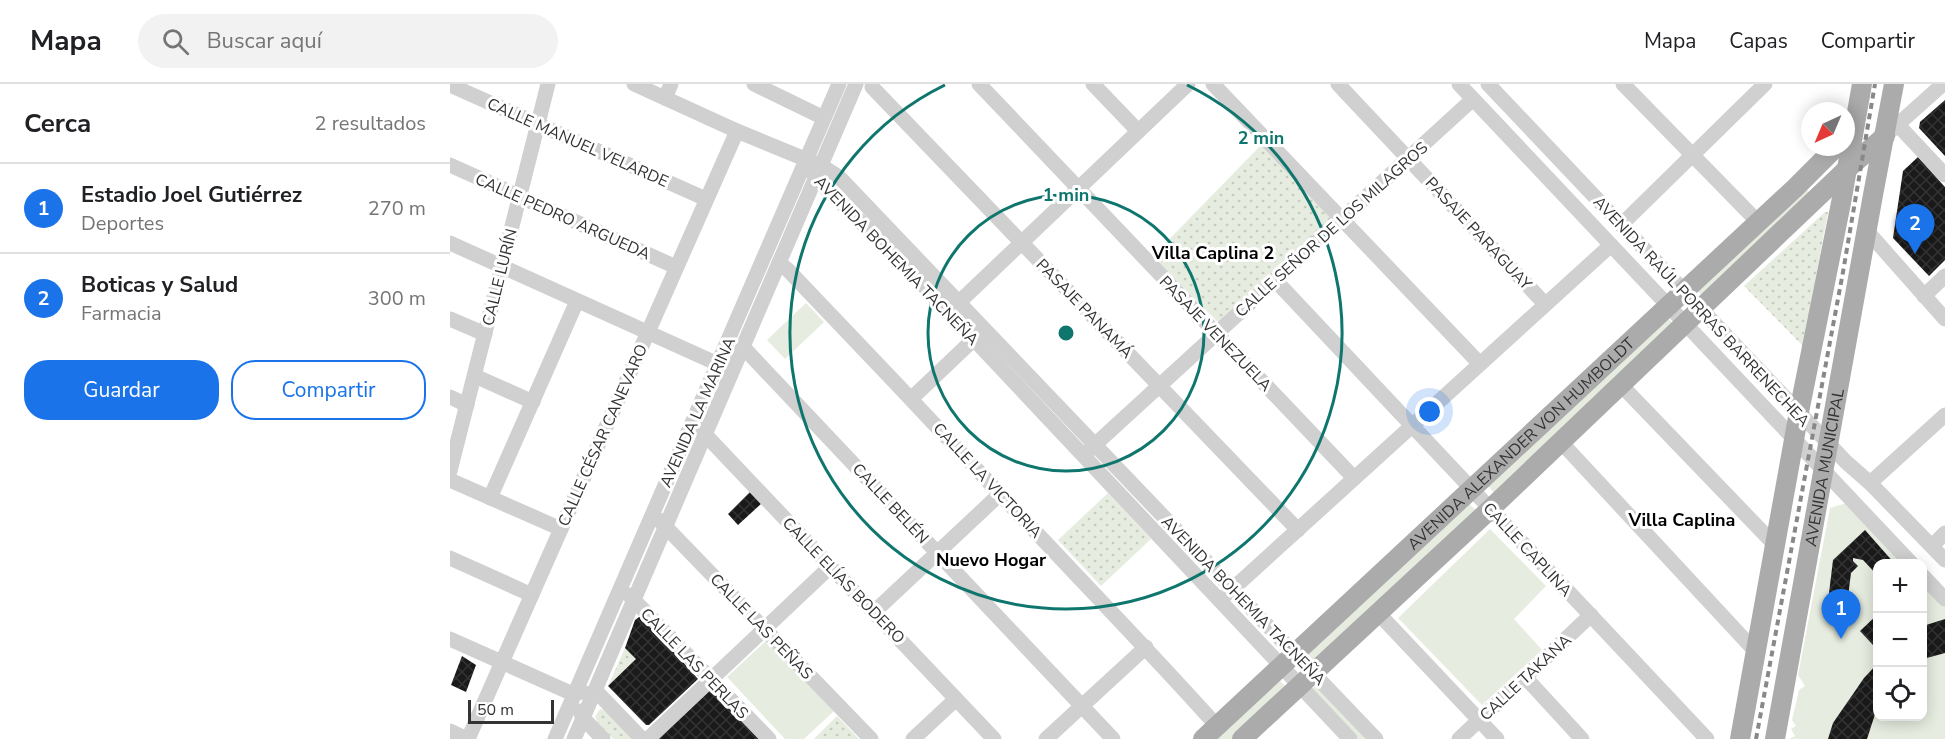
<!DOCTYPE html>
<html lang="es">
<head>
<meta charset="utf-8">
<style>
  :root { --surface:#fff; --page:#f2f2f2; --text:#202124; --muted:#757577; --line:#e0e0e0; --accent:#1a73e8 }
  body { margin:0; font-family:"Nunito Sans",sans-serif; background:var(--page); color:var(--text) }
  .controls { position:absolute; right:18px; bottom:18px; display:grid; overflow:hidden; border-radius:12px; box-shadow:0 3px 15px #0003 }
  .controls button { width:54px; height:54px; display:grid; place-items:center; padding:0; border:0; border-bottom:2px solid var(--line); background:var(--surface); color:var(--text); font:30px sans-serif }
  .compass { position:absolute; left:1351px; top:18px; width:54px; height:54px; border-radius:50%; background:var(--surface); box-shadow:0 3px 15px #0003; rotate:224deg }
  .scale { position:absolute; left:18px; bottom:15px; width:86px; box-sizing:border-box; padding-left:6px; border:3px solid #333; border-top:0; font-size:16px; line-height:21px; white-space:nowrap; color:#333; -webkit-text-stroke:4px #fff; paint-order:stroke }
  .you { position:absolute; left:980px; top:328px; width:21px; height:21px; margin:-15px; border:4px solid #fff; border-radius:50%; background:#1a73e8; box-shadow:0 0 0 9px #1a73e833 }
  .badge { display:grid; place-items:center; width:39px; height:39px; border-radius:50%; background:var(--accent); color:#fff; font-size:20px; font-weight:700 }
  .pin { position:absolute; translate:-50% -50px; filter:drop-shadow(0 2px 3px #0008) }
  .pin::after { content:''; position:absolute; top:32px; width:21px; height:18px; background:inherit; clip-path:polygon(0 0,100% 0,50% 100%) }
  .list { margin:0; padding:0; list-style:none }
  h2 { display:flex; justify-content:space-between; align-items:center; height:78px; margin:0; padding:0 24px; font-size:26px }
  h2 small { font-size:20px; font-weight:400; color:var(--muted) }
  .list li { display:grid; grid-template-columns:39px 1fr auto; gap:18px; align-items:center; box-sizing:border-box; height:90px; padding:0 24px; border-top:2px solid var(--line) }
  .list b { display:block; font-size:22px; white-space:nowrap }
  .list p { margin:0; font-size:20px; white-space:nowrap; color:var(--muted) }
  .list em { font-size:20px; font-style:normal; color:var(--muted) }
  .actions { display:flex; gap:12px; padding:18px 24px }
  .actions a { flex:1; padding:14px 0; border:2px solid var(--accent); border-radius:24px; text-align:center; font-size:21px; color:var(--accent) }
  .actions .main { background:var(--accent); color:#fff }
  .icon { flex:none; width:33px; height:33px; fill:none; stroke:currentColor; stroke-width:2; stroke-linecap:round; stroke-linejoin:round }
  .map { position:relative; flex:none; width:1495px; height:655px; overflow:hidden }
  header { display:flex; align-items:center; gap:36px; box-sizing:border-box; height:84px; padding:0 30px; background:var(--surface); border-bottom:2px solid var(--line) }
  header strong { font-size:28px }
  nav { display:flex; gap:33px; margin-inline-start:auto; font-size:21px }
  .search { width:420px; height:54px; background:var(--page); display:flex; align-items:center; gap:15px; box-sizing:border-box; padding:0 21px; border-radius:33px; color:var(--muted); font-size:22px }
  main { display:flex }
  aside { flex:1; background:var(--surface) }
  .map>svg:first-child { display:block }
  .grass { fill:#e6ecdf }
  .park { fill:url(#park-dots) }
  .building { fill:url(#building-cross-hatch) }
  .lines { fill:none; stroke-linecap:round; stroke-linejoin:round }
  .minor { stroke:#d0d0d0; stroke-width:15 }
  .major { stroke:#ababab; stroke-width:20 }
  .rail { stroke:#888; stroke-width:4; stroke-dasharray:6 4.5; stroke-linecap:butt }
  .ring { fill:none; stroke:#0f766e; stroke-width:3 }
  .labels { text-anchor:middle; stroke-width:6; stroke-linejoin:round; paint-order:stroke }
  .street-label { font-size:16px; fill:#333; stroke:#fff }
  .neighbourhood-label { font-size:18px; font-weight:bold; fill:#000; stroke:#fff }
  .centre { fill:#0f766e; stroke:#fff; stroke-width:3 }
  .ring-label { font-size:18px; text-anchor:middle; font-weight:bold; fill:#0f766e; stroke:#fff; stroke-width:6; stroke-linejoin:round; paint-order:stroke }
</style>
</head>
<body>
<header>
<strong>Mapa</strong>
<div class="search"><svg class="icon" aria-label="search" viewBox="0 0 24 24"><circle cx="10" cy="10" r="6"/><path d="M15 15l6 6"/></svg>Buscar aquí</div>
<nav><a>Mapa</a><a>Capas</a><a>Compartir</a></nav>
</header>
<main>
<aside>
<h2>Cerca<small>2 resultados</small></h2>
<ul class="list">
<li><span class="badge">1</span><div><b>Estadio Joel Gutiérrez</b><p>Deportes</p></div><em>270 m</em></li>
<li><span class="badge">2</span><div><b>Boticas y Salud</b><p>Farmacia</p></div><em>300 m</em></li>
</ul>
<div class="actions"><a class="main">Guardar</a><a>Compartir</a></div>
</aside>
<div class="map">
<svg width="1495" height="655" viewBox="0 0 1495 655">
  <defs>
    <pattern id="park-dots" width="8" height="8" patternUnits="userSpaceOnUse" patternTransform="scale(1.5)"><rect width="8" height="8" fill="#e6ecdf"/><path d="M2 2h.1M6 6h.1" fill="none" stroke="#c6cbc0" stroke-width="1.8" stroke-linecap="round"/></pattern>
    <pattern id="building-cross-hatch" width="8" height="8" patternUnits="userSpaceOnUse" patternTransform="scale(1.5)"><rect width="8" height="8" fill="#1a1a1a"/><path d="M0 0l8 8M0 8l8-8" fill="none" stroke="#333"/></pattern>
  </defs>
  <rect width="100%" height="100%" fill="#fff"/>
  <g class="grass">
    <path d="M1354,103l9,9 -109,103 -7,-9z"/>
    <path d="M356,219l18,19 -39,37 -18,-19z"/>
    <path d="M1217,233l8,9 -178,170 -9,-10z"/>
    <path d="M1400,418l58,61 -30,1v152h44l1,-137 22,24v136h-156l6,-3 -4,-7 5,-3 -4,-6 7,-30 6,-4 -7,-11 32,-167z"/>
    <path d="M1019,420l9,8 -163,151 -7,-8z"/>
    <path d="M1040,445l56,57 -32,33 28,31 -60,55 -84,-87z"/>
    <path d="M317,556l67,71 -30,28h-19l-58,-62z"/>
    <path d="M829,596l9,9 -55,50h-17z"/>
    <path d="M867,601l49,54h-10l-45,-49z"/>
  </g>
  <g class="park">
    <path d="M815,57l71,75 -115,109 -69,-68z"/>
    <path d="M1375,128h3l-25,134 -59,-60z"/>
    <path d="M658,409l43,46 -50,47 -43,-46z"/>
    <path d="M175,564l11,11 -28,27z"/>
    <path d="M150,625l5,1 28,29h-20l-15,-16 -3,-6z"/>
    <path d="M387,632l22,23h-45z"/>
  </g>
  <g class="building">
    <path d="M1495,16v56l-26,-28 1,-6z"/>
    <path d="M1468,73l27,30v73l-16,16 -36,-38 10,-67z"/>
    <path d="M300,408l12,11 -24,22 -10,-11z"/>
    <path d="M1415,446l30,34h-17v12l-15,-16 -10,-2v3l5,5 -7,7 -4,32 8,2 -2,15 -16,-3 -1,6 -6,-1 1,-5 -5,-1 7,-58z"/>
    <path d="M1428,530v27l-5,4 -13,-14z"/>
    <path d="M189,533h4l55,62 -49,46h-3l-38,-39 28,-27 -11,-11 10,-28z"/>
    <path d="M1495,535v34l-22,6v-33z"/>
    <path d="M12,572l14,9 -10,27 -15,-7z"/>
    <path d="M1428,579v42l-11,34h-39l5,-16 31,-45z"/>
    <path d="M261,605l48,50h-100l-1,-2z"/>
  </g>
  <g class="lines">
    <g class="minor">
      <path d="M184,0l103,47 85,35 17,11 537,562"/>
      <path d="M304,0l70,34"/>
      <path d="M529,0l375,394"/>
      <path d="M643,0l45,47"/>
      <path d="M763,0l267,280"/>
      <path d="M888,0l207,220"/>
      <path d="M1009,0l453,480"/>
      <path d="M1038,0l358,378 24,21 75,77"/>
      <path d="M1173,0l135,138"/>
      <path d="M0,1l256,114"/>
      <path d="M422,3l426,443"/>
      <path d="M215,14l6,-14"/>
      <path d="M1448,41l47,50"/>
      <path d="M1435,52l58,-52"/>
      <path d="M357,76l9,19 72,69 462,491"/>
      <path d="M0,81l226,102"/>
      <path d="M1171,141l144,-141"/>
      <path d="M1417,147l78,88"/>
      <path d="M0,159l268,121"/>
      <path d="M329,179l8,6c71,74 142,149 212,224 73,78 147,154 218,233"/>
      <path d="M825,196l432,459"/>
      <path d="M1474,212l21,-20"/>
      <path d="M503,224l235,-224"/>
      <path d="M0,235l35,15"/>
      <path d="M293,263l370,392"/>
      <path d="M25,292l58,26"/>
      <path d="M1171,301l154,160"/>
      <path d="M0,313l17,8"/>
      <path d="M462,314l62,-59"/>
      <path d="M249,344l295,311"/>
      <path d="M1110,357l196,211"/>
      <path d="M638,367l385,-352"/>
      <path d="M0,387l98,-387"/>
      <path d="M0,396l111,49"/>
      <path d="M1420,399l75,-68"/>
      <path d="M40,414l87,-197"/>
      <path d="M209,436l212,219"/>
      <path d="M1482,462l13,-13"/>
      <path d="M0,474l82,37"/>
      <path d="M1472,491l23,24"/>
      <path d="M777,510l384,-349"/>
      <path d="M179,511l140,144"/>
      <path d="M424,528l126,-118"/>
      <path d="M928,529l119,126"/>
      <path d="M0,555l123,55 10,-2"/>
      <path d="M1075,593l57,62"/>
      <path d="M145,606l47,49"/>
      <path d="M130,627l3,7 20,21"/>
      <path d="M0,647l17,8"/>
      <path d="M18,655l269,-608"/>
      <path d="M105,655l284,-655"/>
      <path d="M124,655l282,-655"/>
      <path d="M198,655l183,-173"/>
      <path d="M463,655l43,-40"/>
      <path d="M596,655l100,-92"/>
      <path d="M1009,655l132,-124"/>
    </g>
    <g class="major">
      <path id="s1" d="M753,655l592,-551 41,-41"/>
      <path d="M792,655l242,-224 362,-345 39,-34"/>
      <path d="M1290,655l59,-327 42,-209 21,-119"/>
      <path id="s2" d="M1325,655l98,-544 21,-111"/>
    </g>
    <path class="rail" d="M1306,655l87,-467 32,-188"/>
  </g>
  <g class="ring">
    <circle cx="616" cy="249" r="138"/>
    <path d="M737 1A276 276 0 1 1 495 1"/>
  </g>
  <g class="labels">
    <g class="street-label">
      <text transform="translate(128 58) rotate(24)" y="6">CALLE MANUEL VELARDE</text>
      <text transform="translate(113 132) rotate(24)" y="6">CALLE PEDRO ARGUEDA</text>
      <text transform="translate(881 145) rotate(-42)" y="6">CALLE SEÑOR DE LOS MILAGROS</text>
      <text transform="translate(1029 149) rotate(47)" y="6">PASAJE PARAGUAY</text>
      <text transform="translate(447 176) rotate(46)" y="6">AVENIDA BOHEMIA TACNEÑA</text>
      <text transform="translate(49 193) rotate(-76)" y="6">CALLE LURÍN</text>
      <text transform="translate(635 224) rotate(46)" y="6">PASAJE PANAMÁ</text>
      <text transform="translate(1252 227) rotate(47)" y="6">AVENIDA RAÚL PORRAS BARRENECHEA</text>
      <text transform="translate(766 249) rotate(46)" y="6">PASAJE VENEZUELA</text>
      <text transform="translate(247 328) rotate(-66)" y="6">AVENIDA LA MARINA</text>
      <text transform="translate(152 351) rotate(-66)" y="6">CALLE CÉSAR CANEVARO</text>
      <text dy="6" stroke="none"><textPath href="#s1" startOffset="434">AVENIDA ALEXANDER VON HUMBOLDT</textPath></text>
      <text dy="6" stroke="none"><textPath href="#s2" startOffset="276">AVENIDA MUNICIPAL</textPath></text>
      <text transform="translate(538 396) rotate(47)" y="6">CALLE LA VICTORIA</text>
      <text transform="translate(441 419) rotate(47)" y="6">CALLE BELÉN</text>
      <text transform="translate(1078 465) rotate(47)" y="6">CALLE CAPLINA</text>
      <text transform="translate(394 496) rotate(46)" y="6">CALLE ELÍAS BODERO</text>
      <text transform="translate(794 516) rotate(46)" y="6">AVENIDA BOHEMIA TACNEÑA</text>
      <text transform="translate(312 542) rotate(46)" y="6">CALLE LAS PEÑAS</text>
      <text transform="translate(245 579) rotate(46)" y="6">CALLE LAS PERLAS</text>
      <text transform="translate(1075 593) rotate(-43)" y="6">CALLE TAKANA</text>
    </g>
    <g class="neighbourhood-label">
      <text x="763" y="175">Villa Caplina 2</text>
      <text x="1232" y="442">Villa Caplina</text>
      <text x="541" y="482">Nuevo Hogar</text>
    </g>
  </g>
  <circle cx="616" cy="249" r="9" class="centre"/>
  <g class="ring-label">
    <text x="811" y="60">2 min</text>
    <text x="616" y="117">1 min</text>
  </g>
</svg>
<div class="controls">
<button>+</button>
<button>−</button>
<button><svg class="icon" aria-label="locate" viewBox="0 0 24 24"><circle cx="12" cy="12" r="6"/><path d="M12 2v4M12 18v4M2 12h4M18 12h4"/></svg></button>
</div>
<svg class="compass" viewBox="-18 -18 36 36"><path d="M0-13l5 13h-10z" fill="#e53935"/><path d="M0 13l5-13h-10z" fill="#757577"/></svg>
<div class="scale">50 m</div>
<div class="you"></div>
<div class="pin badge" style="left:1391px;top:555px">1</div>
<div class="pin badge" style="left:1465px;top:170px">2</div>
</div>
</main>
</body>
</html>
